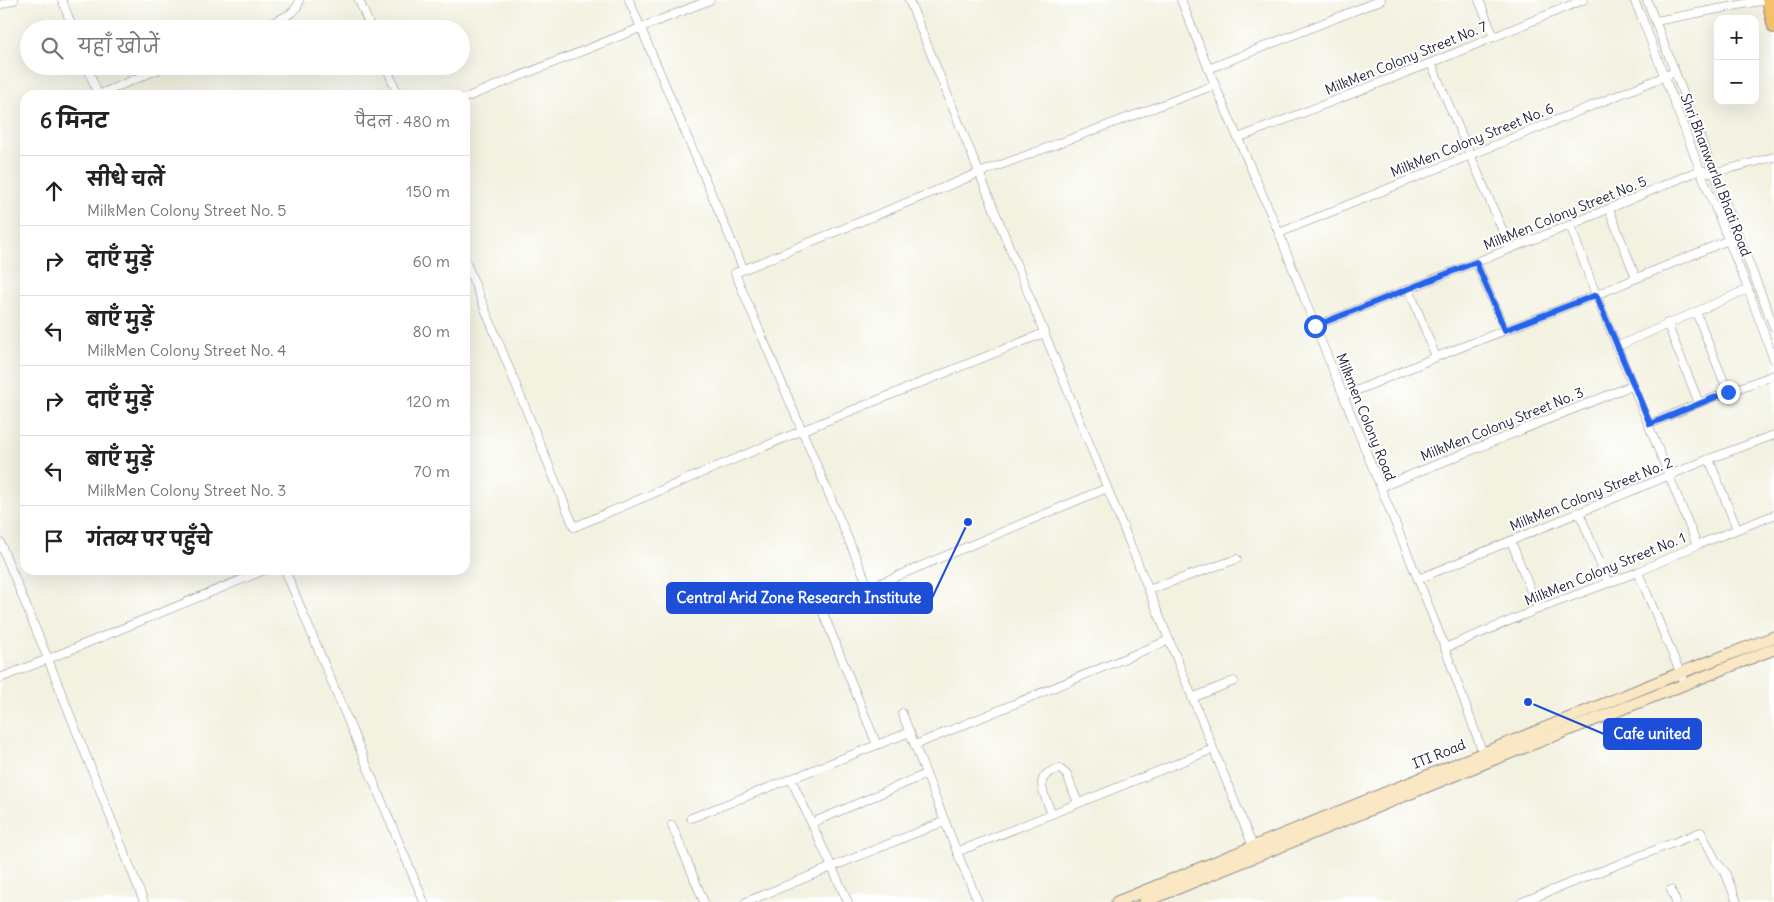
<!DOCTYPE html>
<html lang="hi">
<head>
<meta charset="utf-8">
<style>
  :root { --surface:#fff; --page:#f6f6f6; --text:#222; --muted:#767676; --line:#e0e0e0 }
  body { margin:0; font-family:Delius,"Playpen Sans Deva",sans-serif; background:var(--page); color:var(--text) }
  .controls { position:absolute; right:15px; top:15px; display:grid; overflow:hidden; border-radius:10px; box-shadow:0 5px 20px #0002 }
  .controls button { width:45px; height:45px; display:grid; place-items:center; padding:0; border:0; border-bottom:1px solid var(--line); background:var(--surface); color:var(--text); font:25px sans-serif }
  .stop { position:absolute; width:15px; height:15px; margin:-11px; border:4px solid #2563eb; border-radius:50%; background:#fff }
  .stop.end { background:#2563eb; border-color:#fff; box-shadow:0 1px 5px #0008 }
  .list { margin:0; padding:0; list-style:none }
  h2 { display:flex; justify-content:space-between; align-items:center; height:65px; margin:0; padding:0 20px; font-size:21px }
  h2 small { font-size:16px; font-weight:400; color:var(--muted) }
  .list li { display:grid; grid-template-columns:32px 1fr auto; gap:15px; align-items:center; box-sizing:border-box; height:70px; padding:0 20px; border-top:1px solid var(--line) }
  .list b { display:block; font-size:19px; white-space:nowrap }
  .list p { margin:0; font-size:16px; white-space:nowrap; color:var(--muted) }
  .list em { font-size:16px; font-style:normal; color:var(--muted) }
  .icon { flex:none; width:28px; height:28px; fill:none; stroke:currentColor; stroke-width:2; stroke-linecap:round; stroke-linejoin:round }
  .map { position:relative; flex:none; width:1774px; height:902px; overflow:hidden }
  .search { position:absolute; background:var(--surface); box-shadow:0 5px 20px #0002; left:20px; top:20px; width:450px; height:55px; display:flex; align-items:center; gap:12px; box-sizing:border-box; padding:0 18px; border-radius:28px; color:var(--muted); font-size:19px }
  .panel { position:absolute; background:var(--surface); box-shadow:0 5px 20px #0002; left:20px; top:90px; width:450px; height:485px; border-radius:15px }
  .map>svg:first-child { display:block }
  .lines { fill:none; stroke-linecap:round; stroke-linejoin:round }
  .street-casing { stroke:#8a8a8e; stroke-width:9 }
  .secondary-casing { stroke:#8a8a8e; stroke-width:13 }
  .primary-casing { stroke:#8a8a8e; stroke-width:14 }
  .street { stroke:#fff; stroke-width:8 }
  .secondary { stroke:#fae7c3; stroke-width:11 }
  .primary { stroke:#f3c26a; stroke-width:12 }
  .route { stroke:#2563eb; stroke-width:6 }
  .labels { text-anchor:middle; stroke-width:4; stroke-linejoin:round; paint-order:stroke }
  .street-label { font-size:14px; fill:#22223b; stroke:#fff }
  .leader { fill:none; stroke:#1d4ed8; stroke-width:2 }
  .callout-dot { fill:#1d4ed8; stroke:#fff; stroke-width:2 }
  .callout { fill:#1d4ed8; stroke:#1d4ed8; stroke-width:2 }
  .callout-label { font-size:15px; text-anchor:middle; font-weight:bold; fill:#fff }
</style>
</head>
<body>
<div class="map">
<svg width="1774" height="902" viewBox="0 0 1774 902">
  <rect width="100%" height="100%" fill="#fff"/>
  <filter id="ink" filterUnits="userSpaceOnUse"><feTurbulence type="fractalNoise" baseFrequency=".02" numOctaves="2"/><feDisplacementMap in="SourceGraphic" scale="10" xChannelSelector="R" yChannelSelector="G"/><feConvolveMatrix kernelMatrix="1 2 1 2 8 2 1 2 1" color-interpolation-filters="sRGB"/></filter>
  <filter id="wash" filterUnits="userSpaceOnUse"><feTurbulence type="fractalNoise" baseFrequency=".0096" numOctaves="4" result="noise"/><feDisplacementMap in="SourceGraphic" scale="20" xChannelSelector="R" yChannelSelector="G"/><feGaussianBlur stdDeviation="1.12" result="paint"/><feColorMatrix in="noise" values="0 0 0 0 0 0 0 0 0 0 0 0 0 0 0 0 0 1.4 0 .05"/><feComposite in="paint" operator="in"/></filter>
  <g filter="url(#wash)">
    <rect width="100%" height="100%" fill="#f3f1e0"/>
  </g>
  <g filter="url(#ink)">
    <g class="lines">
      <defs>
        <g id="street">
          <path d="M62,0l11,29"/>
          <path d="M359,0l12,29"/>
          <path d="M629,0l114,268"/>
          <path d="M909,0l345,849"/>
          <path d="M1181,0l34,85 64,148 36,93 103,253 27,69 39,108"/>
          <path d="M1479,0l15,37"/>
          <path d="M1634,0l8,18 58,152 48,119 26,71"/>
          <path d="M1647,0l127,327"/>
          <path d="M0,5l14,-5"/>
          <path d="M1656,21l109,-21"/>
          <path d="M255,29c13,-5 45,-14 44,-29"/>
          <path d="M1431,63l79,185"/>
          <path d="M87,66l11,29"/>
          <path d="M386,66l12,29"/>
          <path d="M1208,69l173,-69"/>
          <path d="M98,95l68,-29"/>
          <path d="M465,98l245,-98"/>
          <path d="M1238,138l193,-75 152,-63"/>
          <path d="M1609,209l27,69"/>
          <path d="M1570,225l26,70 101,250"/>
          <path d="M1279,233l396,-161"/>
          <path d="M465,260l109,267 227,-96 243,-98"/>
          <path d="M1476,262l29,69"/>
          <path d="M1409,289l27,68"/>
          <path d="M1696,312l32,80"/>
          <path d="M1667,323l32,80"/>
          <path d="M1315,326l255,-101 130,-55 13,3 61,-16"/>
          <path d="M1618,346l130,-57"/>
          <path d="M1344,396l92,-39 160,-62 142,-59"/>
          <path d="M1650,424l49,-21 75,-28"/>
          <path d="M1709,459l28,70"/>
          <path d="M1381,487l252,-102"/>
          <path d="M1579,512l29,71"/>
          <path d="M1511,541l27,68"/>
          <path d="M0,542l48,117 217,-89"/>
          <path d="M285,570l139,332"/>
          <path d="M1638,572l44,105"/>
          <path d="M1418,579l291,-120 65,-24"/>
          <path d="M869,588l-134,-315 244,-100 236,-88"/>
          <path d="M1148,590l89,-31"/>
          <path d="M1445,648l93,-39 100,-37 59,-27 77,-30"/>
          <path d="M0,678l48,-19 96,243"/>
          <path d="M1192,698l42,-17"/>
          <path d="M902,713l55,139 256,-103"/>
          <path d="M877,745l-56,-137 286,-120"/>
          <path d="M915,745l254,-105"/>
          <path d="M791,779l57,123"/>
          <path d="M1052,814c-7,-18 -22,-40 8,-45l7,6 11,28"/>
          <path d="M691,818l219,-86"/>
          <path d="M812,823l114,-49"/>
          <path d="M672,825l32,77"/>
          <path d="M957,852l21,50"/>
          <path d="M1671,890l5,12"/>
          <path d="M746,902l199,-81"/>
          <path d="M1522,902l179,-70 15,29 9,11 12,30"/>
        </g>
        <g id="secondary">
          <path d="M1117,902l563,-229 94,-36"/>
          <path d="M1144,902l343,-140 287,-113"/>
        </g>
        <path id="primary" d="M1768,0l6,27"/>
      </defs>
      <use href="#street" class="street-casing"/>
      <use href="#secondary" class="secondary-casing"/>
      <use href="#primary" class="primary-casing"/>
      <use href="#street" class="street"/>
      <use href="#secondary" class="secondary"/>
      <use href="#primary" class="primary"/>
    </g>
  </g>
  <g class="lines" filter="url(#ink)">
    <path class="route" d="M1315,326l161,-64 29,68 91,-35 54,129 78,-32"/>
  </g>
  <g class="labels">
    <g class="street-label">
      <text transform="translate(1406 58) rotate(-22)" y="5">MilkMen Colony Street No. 7</text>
      <text transform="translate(1472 140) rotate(-22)" y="5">MilkMen Colony Street No. 6</text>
      <text transform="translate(1716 175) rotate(69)" y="5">Shri Bhanwarlal Bhati Road</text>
      <text transform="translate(1565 213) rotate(-22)" y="5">MilkMen Colony Street No. 5</text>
      <text transform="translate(1366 417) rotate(68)" y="5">Milkmen Colony Road</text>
      <text transform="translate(1502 424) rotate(-22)" y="5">MilkMen Colony Street No. 3</text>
      <text transform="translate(1591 494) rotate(-22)" y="5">MilkMen Colony Street No. 2</text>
      <text transform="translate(1605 569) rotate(-22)" y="5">MilkMen Colony Street No. 1</text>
      <text transform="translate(1439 754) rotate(-22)" y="5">ITI Road</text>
    </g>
  </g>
  <path class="leader" d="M968 522L932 598M1528 702L1604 734"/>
  <g class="callout-dot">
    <circle cx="968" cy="522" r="5"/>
    <circle cx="1528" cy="702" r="5"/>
  </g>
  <g class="callout">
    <rect x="667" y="583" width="265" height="30" rx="5"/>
    <rect x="1604" y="719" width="97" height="30" rx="5"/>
  </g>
  <g class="callout-label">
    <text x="799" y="603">Central Arid Zone Research Institute</text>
    <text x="1652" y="739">Cafe united</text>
  </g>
</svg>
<div class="controls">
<button>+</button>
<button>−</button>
</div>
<div class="stop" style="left:1315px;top:326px"></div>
<div class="stop end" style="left:1728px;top:392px"></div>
<div class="search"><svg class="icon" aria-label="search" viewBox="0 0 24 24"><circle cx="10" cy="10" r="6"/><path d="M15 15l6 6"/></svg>यहाँ खोजें</div>
<section class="panel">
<h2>6 मिनट<small>पैदल · 480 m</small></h2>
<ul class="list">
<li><svg class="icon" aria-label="ahead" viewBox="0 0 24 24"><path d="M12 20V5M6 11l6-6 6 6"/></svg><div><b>सीधे चलें</b><p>MilkMen Colony Street No. 5</p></div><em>150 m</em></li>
<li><svg class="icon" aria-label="right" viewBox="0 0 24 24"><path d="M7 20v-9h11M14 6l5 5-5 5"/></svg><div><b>दाएँ मुड़ें</b></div><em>60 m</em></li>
<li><svg class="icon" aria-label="left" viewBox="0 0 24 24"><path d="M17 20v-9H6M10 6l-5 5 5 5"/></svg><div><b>बाएँ मुड़ें</b><p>MilkMen Colony Street No. 4</p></div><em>80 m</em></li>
<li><svg class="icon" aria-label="right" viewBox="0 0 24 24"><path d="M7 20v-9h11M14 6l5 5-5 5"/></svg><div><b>दाएँ मुड़ें</b></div><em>120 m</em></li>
<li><svg class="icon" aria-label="left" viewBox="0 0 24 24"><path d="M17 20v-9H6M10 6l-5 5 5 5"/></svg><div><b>बाएँ मुड़ें</b><p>MilkMen Colony Street No. 3</p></div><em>70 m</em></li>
<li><svg class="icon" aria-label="arrive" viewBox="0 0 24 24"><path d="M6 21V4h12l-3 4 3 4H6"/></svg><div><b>गंतव्य पर पहुँचे</b></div></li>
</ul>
</section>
</div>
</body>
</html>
